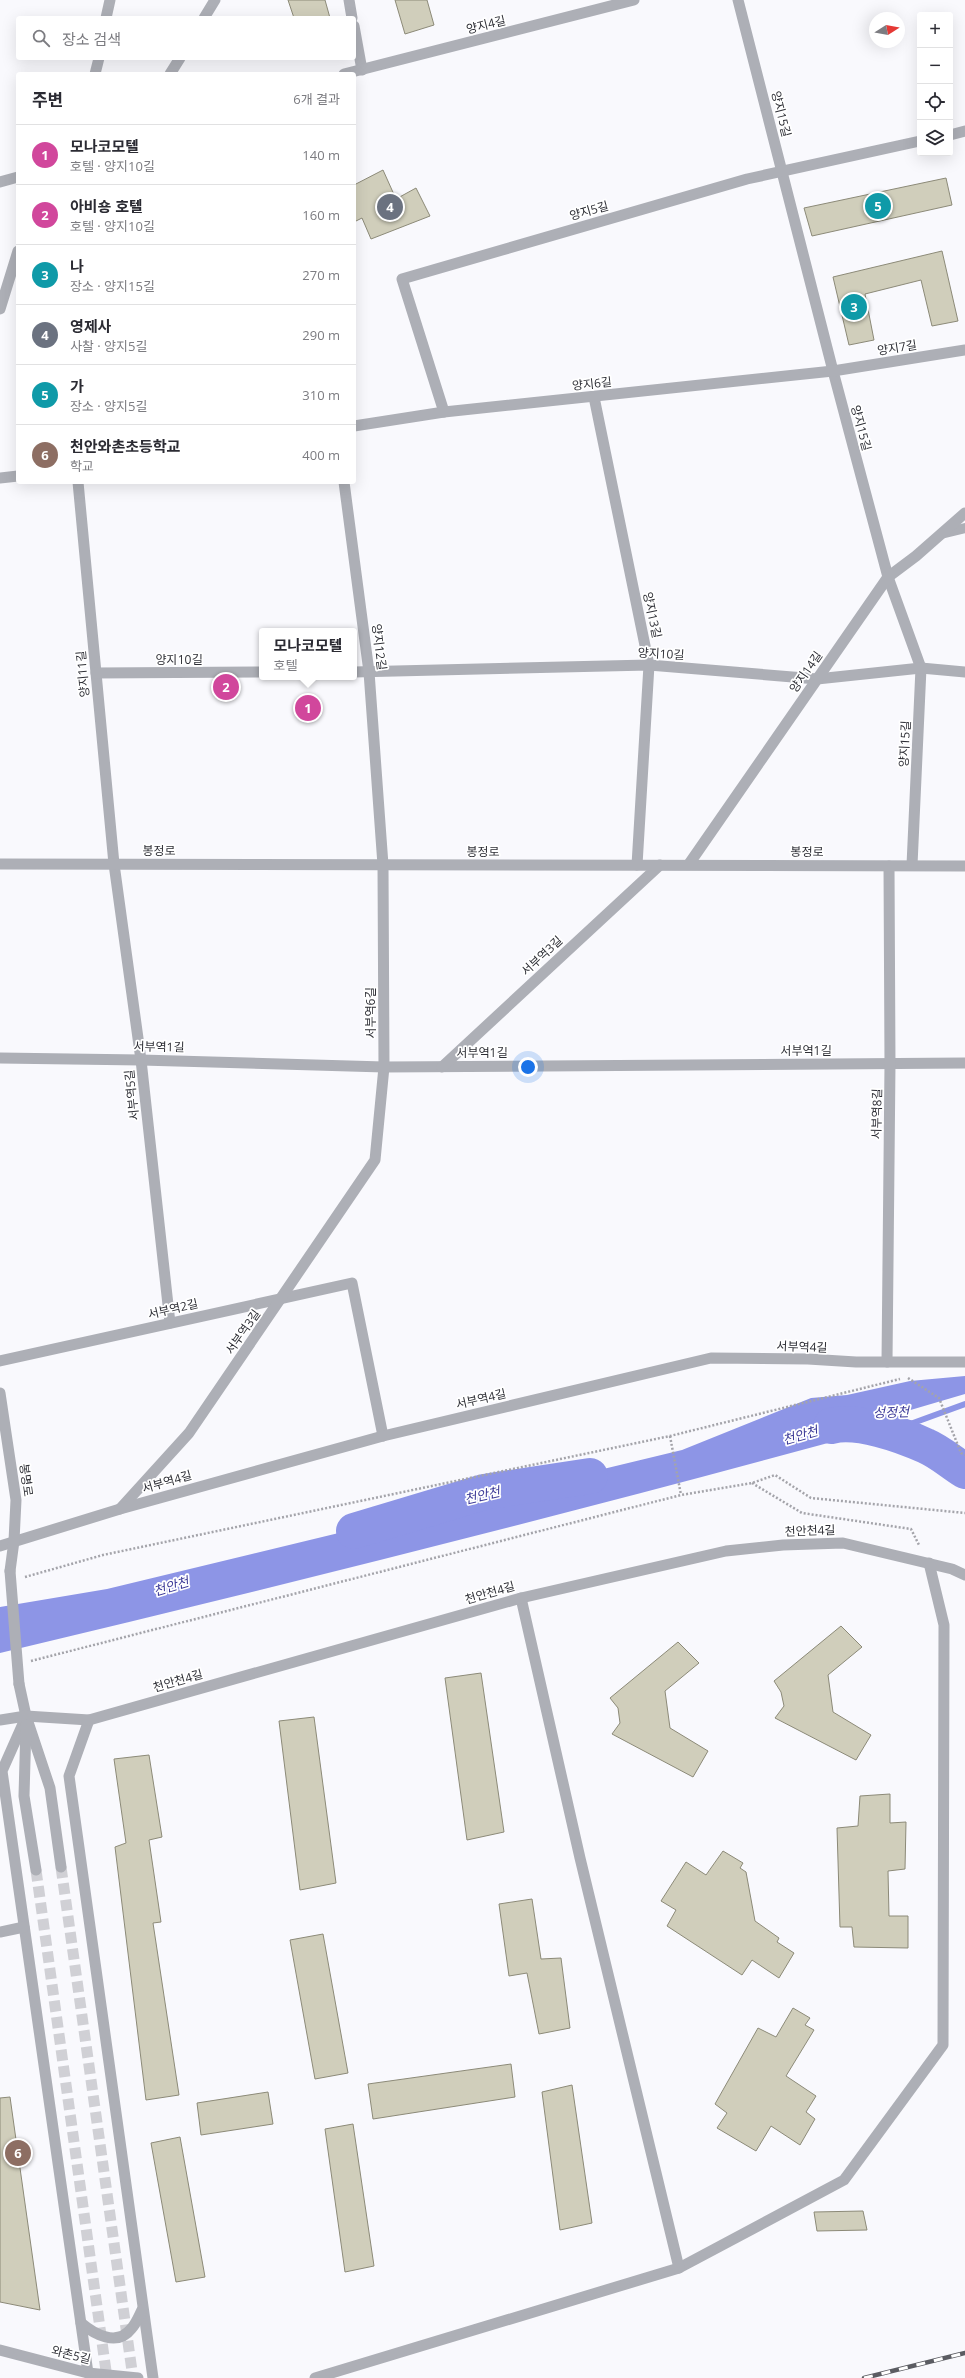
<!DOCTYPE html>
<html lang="ko">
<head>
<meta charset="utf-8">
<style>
  :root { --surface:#fff; --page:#f7f7f7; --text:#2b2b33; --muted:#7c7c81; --line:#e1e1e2; --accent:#ea580c }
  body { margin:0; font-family:"Open Sans","Noto Sans KR",sans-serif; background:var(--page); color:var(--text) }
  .controls { position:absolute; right:12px; top:12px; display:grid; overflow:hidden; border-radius:4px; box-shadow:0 4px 16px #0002 }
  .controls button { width:36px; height:36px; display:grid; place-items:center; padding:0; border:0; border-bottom:1px solid var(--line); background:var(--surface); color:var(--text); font:20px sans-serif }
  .compass { position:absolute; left:869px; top:12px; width:36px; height:36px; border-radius:50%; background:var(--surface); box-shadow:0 4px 16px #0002; rotate:79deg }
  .you { position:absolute; left:528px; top:1067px; width:14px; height:14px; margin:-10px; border:3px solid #fff; border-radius:50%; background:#1a73e8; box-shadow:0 0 0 6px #1a73e833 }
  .badge { display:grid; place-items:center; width:26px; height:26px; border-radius:50%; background:var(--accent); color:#fff; font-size:13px; font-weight:700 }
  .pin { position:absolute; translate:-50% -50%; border:2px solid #fff; box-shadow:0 1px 4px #0006 }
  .popup { position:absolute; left:259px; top:628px; width:98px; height:52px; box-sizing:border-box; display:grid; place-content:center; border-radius:4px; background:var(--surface); filter:drop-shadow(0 1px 3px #0005); font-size:13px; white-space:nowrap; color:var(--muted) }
  .popup b { font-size:15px; color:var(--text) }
  .popup::after { content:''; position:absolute; left:50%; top:100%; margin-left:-8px; border:8px solid transparent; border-top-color:var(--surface) }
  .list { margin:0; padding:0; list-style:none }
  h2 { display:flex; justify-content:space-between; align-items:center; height:52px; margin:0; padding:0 16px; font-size:17px }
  h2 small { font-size:13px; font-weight:400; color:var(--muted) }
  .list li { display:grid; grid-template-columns:26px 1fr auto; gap:12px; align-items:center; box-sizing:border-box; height:60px; padding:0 16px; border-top:1px solid var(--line) }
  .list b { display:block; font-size:15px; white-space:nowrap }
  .list p { margin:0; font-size:13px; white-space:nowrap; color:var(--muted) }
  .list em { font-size:13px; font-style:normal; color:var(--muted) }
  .icon { flex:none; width:22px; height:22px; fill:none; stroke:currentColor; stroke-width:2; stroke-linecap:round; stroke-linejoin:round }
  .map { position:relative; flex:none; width:965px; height:2378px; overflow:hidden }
  .search { position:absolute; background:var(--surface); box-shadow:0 4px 16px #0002; left:16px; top:16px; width:340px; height:44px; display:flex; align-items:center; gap:10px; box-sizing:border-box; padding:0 14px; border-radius:4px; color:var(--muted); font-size:15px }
  .panel { position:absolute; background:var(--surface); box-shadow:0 4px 16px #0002; left:16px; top:72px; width:340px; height:412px; border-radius:4px }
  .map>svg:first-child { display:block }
  .water { fill:#8d95e6 }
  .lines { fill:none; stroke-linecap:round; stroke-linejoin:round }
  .stream { stroke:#8d95e6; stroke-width:6 }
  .river { stroke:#8d95e6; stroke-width:36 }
  .building { fill:#d0cebb; stroke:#8c8a78 }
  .tertiary-tunnel { stroke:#d0d0d5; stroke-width:11; stroke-dasharray:11 5.5; stroke-linecap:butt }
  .path { stroke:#a4a4aa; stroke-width:2.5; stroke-dasharray:2 2; stroke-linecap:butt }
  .service { stroke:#adafb6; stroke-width:10 }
  .minor { stroke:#adafb6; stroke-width:11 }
  .tertiary { stroke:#adafb6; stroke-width:11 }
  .rail-casing { stroke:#5b5c62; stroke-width:4.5 }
  .rail { stroke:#fff; stroke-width:3; stroke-dasharray:9; stroke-linecap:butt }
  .tertiary-bridge { stroke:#adafb6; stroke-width:11 }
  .labels { text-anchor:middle; stroke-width:3.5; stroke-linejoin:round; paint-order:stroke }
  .street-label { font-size:12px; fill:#2d2e35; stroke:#fff }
  .water-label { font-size:13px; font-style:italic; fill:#3b3997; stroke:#fff }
</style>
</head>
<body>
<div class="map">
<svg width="965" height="2378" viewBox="0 0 965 2378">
  <rect width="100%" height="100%" fill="#f9f9fd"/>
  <path class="water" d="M965,1376v18l-68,20 -18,15c-291,80 -585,154 -879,224v-46l107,-18 575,-139 129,-52 36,-3 63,-14z"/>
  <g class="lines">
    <path class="stream" d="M878,1424l35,-1 52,-19"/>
    <g class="river">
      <path d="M831,1426c26,-7 71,9 95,20 14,6 26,17 39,25"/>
      <path d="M354,1531l130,-39 106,-16"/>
    </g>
  </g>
  <g class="building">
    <path d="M288,0h37l5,18h-36z"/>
    <path d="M395,0h32l7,25 -29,9z"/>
    <path d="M383,170l13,29 20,-11 14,28 -59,23 -9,-21 -8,4v-37z"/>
    <path d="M946,178l6,27 -140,31 -8,-28z"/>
    <path d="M942,251l16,70 -26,5 -11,-46 -56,14 9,46 -25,5 -16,-68z"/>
    <path d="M841,1626l21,21 -34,28 5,37 38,23 -15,25 -81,-42 9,-12 -3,-14 -7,-11z"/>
    <path d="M678,1642l21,21 -34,28 5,37 38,23 -15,26 -81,-43 8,-11 -2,-15 -8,-10z"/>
    <path d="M481,1673l23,159 -37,8 -22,-162z"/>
    <path d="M314,1717l22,166 -36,7 -21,-169z"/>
    <path d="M149,1755l13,82 -13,3 12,82 -8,1 26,172 -33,5 -31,-253 11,-4 -12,-84z"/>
    <path d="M890,1794v29l16,-1 -1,47 -17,2 1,45h19v32l-54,-1 -2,-20h-12l-3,-99 21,-2 2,-30z"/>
    <path d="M723,1851l20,12 -3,5 6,4 9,49 24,17 -2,4 17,11 -15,25 -27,-18 -10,15 -75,-49 9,-16 -15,-9 25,-39 20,13z"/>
    <path d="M532,1899l9,60 20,-1 9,70 -31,6 -12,-61 -18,3 -10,-72z"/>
    <path d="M323,1934l25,139 -33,6 -25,-139z"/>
    <path d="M793,2008l17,10 -5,7 9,5 -28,46 30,20 -10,16 9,7 -15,26 -29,-19 -15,25 -39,-23 10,-15 -12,-9 43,-76 18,9z"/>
    <path d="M511,2064l4,33 -142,22 -5,-35z"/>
    <path d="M572,2085l20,138 -32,7 -18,-138z"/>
    <path d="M268,2092l5,32 -72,11 -4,-32z"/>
    <path d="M10,2097l30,213 -40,-8v-204z"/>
    <path d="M353,2124l21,142 -29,6 -20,-143z"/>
    <path d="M180,2137l25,140 -29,5 -25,-139z"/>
    <path d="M863,2211l4,19 -50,1 -3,-19z"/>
  </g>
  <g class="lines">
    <g class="tertiary-tunnel">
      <path d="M61,1867l72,511"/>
      <path d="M36,1870l71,508"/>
    </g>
    <g class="path">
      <path d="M908,1378l31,20 22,55 4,2"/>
      <path d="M670,1436l11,59"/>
      <path d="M752,1483l50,30 109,16 8,16"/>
      <path d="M25,1577l78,-22 567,-119 230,-57"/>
      <path d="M31,1661l650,-166 71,-12 23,-8 36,23 154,15"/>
    </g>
    <path class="service" d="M941,534l24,-6"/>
    <g class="minor">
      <path d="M349,0l3,18"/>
      <path d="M738,0l95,371 55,206 33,91 -9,197"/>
      <path d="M106,18l4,-18"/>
      <path d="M204,18l11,-18"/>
      <path d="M354,26l8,44"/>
      <path d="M95,74l4,-16"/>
      <path d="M170,74l10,-16"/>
      <path d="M344,74l290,-74"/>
      <path d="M950,135l15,-4"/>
      <path d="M0,182l18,-5"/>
      <path d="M0,309l18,-58"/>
      <path d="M594,397l55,268 -12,200"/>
      <path d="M444,412l-42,-133 345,-100 173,-38"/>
      <path d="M354,426l90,-14 389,-41 132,-21"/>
      <path d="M0,478l18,-2"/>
      <path d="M78,482l36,382 27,196 29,263"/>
      <path d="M354,672l295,-7 168,14 104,-11 44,4"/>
      <path d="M96,673l166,-1"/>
      <path d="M689,864l199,-287 28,-21 49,-43"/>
      <path d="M0,1058l141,2 243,7 581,-4"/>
      <path d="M442,1067l218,-202"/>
      <path d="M0,1361l352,-78 31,153"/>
      <path d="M887,1362l3,-298 -1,-198"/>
      <path d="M120,1509l69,-76 186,-273 9,-93 -1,-202 -14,-193 -25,-190"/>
      <path d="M0,1546l120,-37 263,-73 328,-78 97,1 48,3h109"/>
      <path d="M26,1717l-24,54 86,602"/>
      <path d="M89,1720l-20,56 84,602"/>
      <path d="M0,1932l24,-5"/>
      <path d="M679,2268l165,-88 99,-135 1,-420 -15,-62"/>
      <path d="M81,2323c13,11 36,24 50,6 5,-5 8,-13 11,-19"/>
      <path d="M0,2350l88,23 50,5"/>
      <path d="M315,2378l364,-110 -99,-410 -59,-260"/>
    </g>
    <g class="tertiary">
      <path d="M0,864l965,2"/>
      <path d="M0,1393l16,107 -2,41 -4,30"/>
      <path d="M19,1684l7,32 24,72 11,79"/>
      <path d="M0,1720l26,-4 63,4 432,-122 205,-47 57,-6 60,-2 109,26 13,6"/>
      <path d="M26,1725l-2,71 12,74"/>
    </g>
    <defs>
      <path id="rail" d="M864,2378l101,-25"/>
    </defs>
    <use href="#rail" class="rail-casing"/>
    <use href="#rail" class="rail"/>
    <path class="tertiary-bridge" d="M10,1571l9,113"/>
  </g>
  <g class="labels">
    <g class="street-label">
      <text transform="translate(486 25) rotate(-14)" y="4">양지4길</text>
      <text transform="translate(781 114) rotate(76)" y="4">양지15길</text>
      <text transform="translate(589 211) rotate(-16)" y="4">양지5길</text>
      <text transform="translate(897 348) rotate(-9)" y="4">양지7길</text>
      <text transform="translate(592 384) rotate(-6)" y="4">양지6길</text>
      <text transform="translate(861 428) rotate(75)" y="4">양지15길</text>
      <text transform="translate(652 615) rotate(78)" y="4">양지13길</text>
      <text transform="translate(379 647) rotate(83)" y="4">양지12길</text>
      <text transform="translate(661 654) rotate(3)" y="4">양지10길</text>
      <text x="179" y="664">양지10길</text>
      <text transform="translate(806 672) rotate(-55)" y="4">양지14길</text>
      <text transform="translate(83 674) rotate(-95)" y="4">양지11길</text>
      <text transform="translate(905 744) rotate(-87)" y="4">양지15길</text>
      <text x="159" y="855">봉정로</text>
      <text x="483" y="856">봉정로</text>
      <text transform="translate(807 852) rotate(1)" y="4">봉정로</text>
      <text transform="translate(542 956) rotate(-43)" y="4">서부역3길</text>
      <text transform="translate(371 1013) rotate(-90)" y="4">서부역6길</text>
      <text transform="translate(159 1047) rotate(1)" y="4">서부역1길</text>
      <text x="806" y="1055">서부역1길</text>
      <text x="482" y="1057">서부역1길</text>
      <text transform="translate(132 1095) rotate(-96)" y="4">서부역5길</text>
      <text transform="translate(877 1114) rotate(-89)" y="4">서부역8길</text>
      <text transform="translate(173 1309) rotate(-13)" y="4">서부역2길</text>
      <text transform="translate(243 1332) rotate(-55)" y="4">서부역3길</text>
      <text transform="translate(802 1347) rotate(2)" y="4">서부역4길</text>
      <text transform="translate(481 1399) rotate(-13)" y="4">서부역4길</text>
      <text transform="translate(26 1480) rotate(82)" y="4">봉명로</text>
      <text transform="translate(167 1482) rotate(-16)" y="4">서부역4길</text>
      <text transform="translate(810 1531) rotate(-2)" y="4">천안천4길</text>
      <text transform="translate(490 1593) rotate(-16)" y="4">천안천4길</text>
      <text transform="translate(178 1681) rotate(-16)" y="4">천안천4길</text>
      <text transform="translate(71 2355) rotate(14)" y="4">와촌5길</text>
    </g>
    <g class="water-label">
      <text transform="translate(891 1412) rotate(-2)" y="5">성정천</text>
      <text transform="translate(800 1435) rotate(-16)" y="5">천안천</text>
      <text transform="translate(482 1495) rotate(-13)" y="5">천안천</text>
      <text transform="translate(171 1586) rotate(-17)" y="5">천안천</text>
    </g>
  </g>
</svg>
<div class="controls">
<button>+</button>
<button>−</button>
<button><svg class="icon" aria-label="locate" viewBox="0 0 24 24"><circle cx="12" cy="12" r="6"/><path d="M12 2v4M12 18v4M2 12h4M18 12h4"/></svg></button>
<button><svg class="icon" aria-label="layers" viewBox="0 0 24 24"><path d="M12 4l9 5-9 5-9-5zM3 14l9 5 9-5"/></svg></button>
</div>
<svg class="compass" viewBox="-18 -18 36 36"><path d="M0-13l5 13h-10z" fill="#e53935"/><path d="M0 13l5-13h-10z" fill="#7c7c81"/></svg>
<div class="you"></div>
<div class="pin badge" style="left:308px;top:708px;background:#d1479c">1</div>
<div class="popup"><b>모나코모텔</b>호텔</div>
<div class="pin badge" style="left:226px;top:687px;background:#d1479c">2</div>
<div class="pin badge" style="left:854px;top:307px;background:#0f9aa8">3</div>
<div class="pin badge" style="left:390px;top:207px;background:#6b7280">4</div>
<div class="pin badge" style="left:878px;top:206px;background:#0f9aa8">5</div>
<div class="pin badge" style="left:18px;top:2153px;background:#8d6e63">6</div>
<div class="search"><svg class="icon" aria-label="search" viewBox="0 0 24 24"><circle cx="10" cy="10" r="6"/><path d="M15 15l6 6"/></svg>장소 검색</div>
<section class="panel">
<h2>주변<small>6개 결과</small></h2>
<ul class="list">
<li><span class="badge" style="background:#d1479c">1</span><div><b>모나코모텔</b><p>호텔 · 양지10길</p></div><em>140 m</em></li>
<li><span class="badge" style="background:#d1479c">2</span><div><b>아비숑 호텔</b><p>호텔 · 양지10길</p></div><em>160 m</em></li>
<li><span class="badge" style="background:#0f9aa8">3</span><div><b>나</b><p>장소 · 양지15길</p></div><em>270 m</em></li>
<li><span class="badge" style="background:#6b7280">4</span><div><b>영제사</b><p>사찰 · 양지5길</p></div><em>290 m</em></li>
<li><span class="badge" style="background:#0f9aa8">5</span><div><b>가</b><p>장소 · 양지5길</p></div><em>310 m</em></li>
<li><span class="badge" style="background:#8d6e63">6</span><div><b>천안와촌초등학교</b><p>학교</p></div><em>400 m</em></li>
</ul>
</section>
</div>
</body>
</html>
